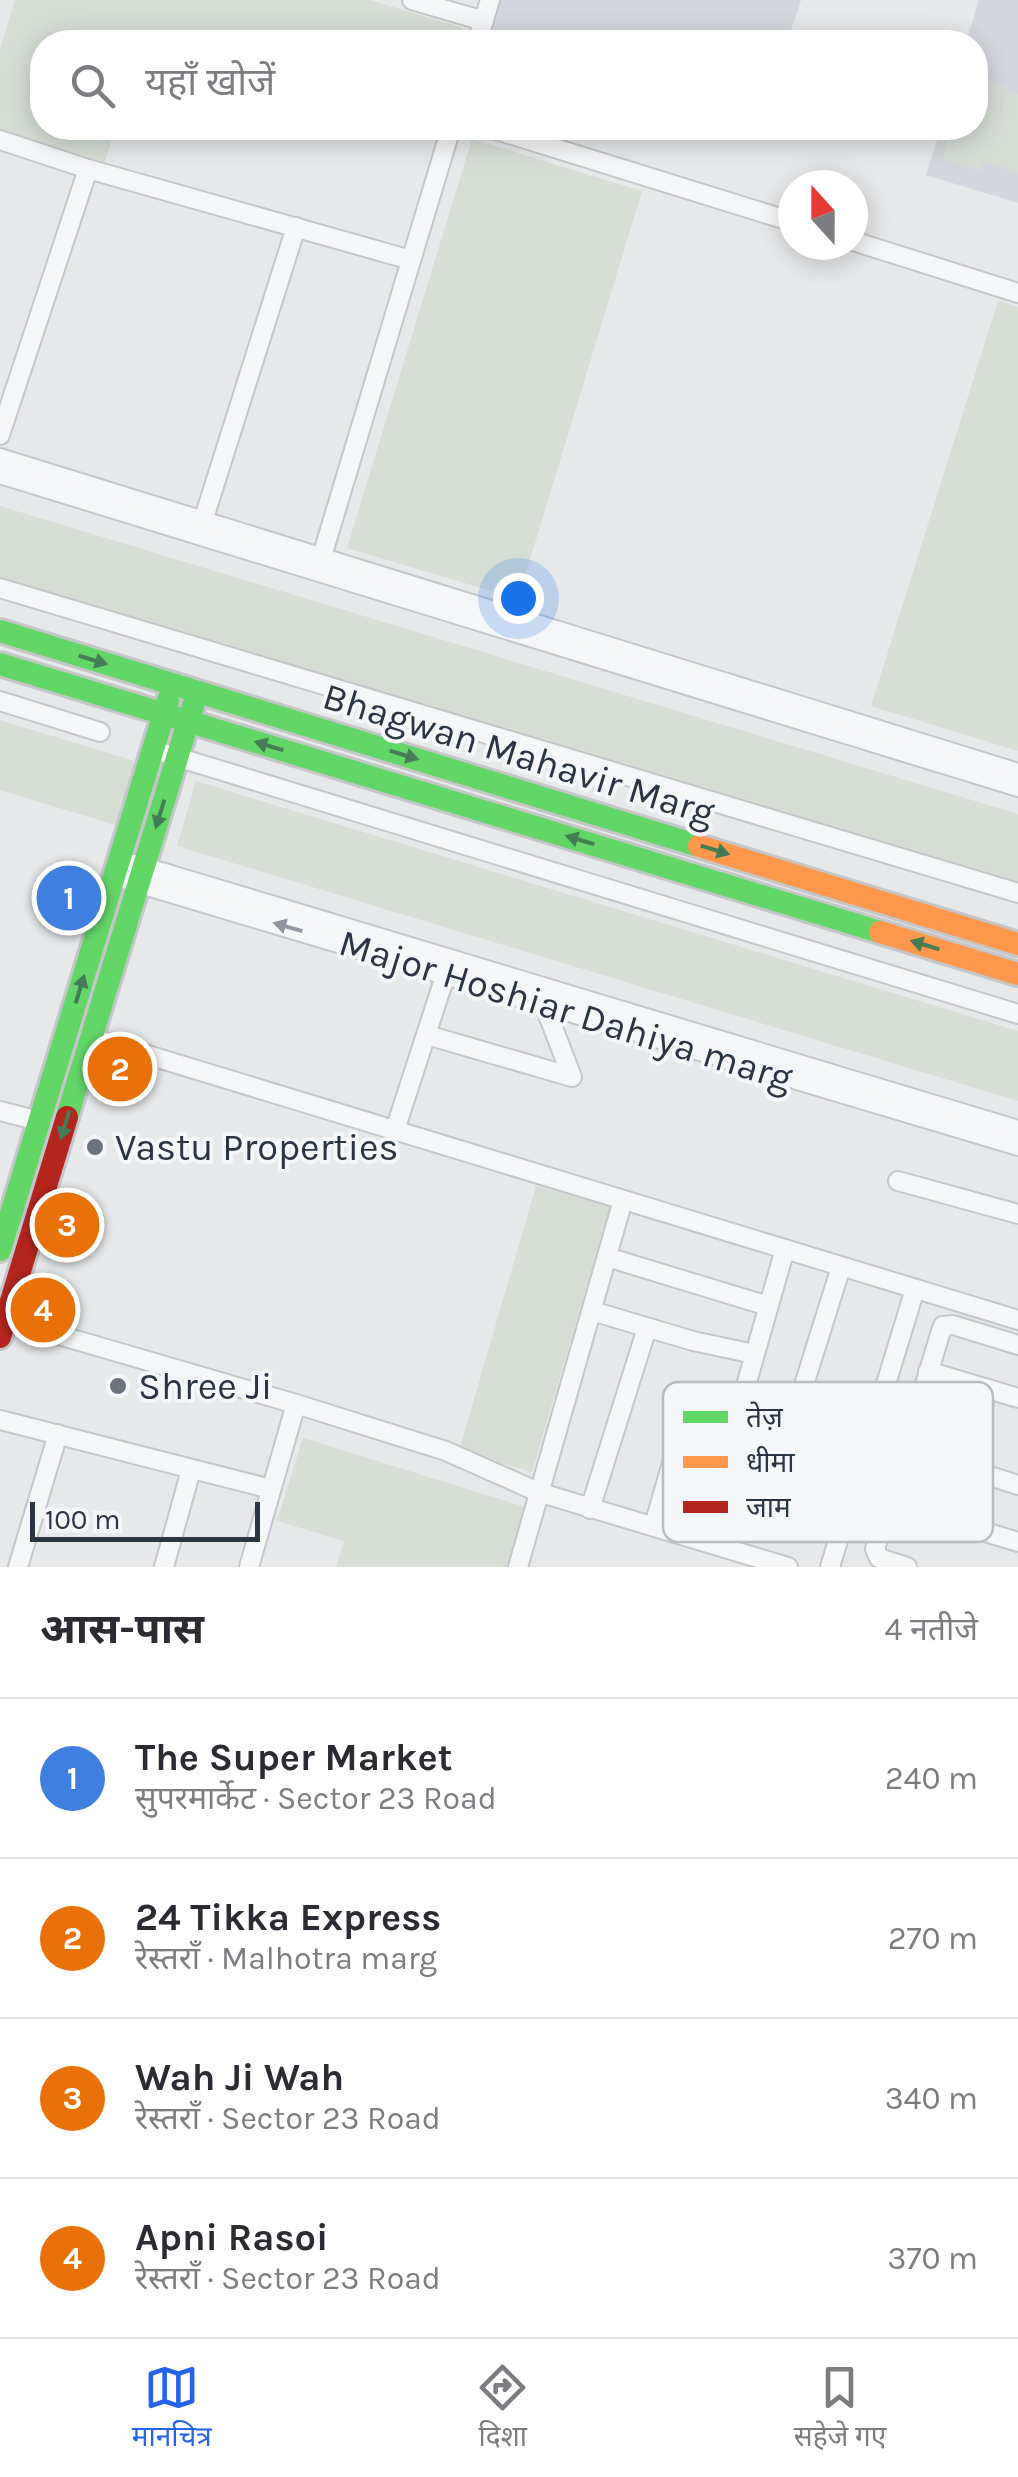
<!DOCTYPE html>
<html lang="hi">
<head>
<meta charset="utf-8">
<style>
  :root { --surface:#fff; --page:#f2f2f3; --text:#2b2b33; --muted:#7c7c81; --line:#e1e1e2; --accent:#2563eb }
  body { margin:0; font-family:Karla,"Noto Sans Devanagari",sans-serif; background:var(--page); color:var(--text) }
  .compass { position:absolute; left:778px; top:170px; width:90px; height:90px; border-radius:50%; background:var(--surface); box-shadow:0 5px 25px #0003; rotate:339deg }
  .scale { position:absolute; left:30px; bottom:25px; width:230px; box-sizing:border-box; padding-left:10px; border:5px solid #2b3445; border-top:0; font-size:28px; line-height:35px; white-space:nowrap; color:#2b3445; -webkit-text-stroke:8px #f4f6f9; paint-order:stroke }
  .you { position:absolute; left:518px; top:598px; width:35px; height:35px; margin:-25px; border:8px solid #fff; border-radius:50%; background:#1a73e8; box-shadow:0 0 0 15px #1a73e833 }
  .badge { display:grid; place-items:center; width:65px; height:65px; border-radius:50%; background:var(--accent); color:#fff; font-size:32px; font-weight:700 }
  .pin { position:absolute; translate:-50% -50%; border:5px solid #fff; box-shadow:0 2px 10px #0006 }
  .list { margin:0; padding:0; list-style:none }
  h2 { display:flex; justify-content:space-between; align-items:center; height:130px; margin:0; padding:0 40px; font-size:42px }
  h2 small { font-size:32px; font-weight:400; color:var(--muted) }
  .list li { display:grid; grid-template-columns:65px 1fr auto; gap:30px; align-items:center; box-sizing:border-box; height:160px; padding:0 40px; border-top:2px solid var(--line) }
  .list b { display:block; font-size:38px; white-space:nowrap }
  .list p { margin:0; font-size:32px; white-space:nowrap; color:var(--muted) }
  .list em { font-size:32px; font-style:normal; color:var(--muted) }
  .icon { flex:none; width:55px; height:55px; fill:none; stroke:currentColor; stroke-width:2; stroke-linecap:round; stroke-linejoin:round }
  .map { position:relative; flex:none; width:1018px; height:1567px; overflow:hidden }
  .search { position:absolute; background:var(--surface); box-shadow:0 5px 25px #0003; left:30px; right:30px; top:30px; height:110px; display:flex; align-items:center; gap:25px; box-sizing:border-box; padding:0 35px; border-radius:40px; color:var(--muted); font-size:38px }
  .sheet { height:770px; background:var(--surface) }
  nav { display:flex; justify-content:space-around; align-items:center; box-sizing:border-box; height:140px; border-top:2px solid var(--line); background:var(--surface); font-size:28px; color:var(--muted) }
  nav a { display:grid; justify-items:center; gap:5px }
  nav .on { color:var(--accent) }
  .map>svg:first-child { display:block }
  .built { fill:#d4d7dd }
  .green { fill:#d6ded6 }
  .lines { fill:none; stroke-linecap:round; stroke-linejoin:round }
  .street-casing { stroke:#c4c6c8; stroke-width:22 }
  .fast-casing { stroke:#c4c6c8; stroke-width:28 }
  .slow-casing { stroke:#c4c6c8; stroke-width:28 }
  .jam-casing { stroke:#c4c6c8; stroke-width:28 }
  .street { stroke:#f5f6f7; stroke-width:18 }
  .fast { stroke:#63d668; stroke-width:22 }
  .slow { stroke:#ff974d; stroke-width:22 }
  .jam { stroke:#b3261e; stroke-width:22 }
  .oneway { fill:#447d55 }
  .oneway2 { fill:#90959e }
  .poi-dot { fill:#6c737f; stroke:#f4f6f9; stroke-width:4 }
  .labels { text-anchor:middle; stroke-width:8; stroke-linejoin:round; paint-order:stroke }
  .street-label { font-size:38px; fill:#2b3445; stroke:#f4f6f9 }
  .poi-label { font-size:38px; fill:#2b3445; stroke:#f4f6f9; text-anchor:start }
  .key { fill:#f4f6f9; stroke:#b8bcc3; stroke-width:2.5 }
  .key-label { font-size:28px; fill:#2b3445 }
</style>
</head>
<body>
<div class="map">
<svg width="1018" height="1567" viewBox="0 0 1018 1567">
  <rect width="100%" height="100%" fill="#e6e8ea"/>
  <g class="built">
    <path d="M500,0h301l-14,42h-300z"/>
    <path d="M979,0h39v203l-92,-28 15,-47h35v-86h-10z"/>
  </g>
  <g class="green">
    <path d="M15,0h355l93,28 -5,14h-416v86h73l-10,34 -105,-32v-81z"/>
    <path d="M976,78l30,9 -19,67 20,-64 11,4v79l-34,-11 -4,9 -38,-12 9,-31h25z"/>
    <path d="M472,139l170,52 -124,408 -171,-51z"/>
    <path d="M998,301l20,6v444l-147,-45z"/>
    <path d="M0,506l1018,308v73l-1018,-310z"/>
    <path d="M0,720l138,42 -20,64 -118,-36z"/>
    <path d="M196,781l822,250v70l-841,-255z"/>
    <path d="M536,1186l74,21 -78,265 -73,-21z"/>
    <path d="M303,1438l222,69 -19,60h-170l8,-26 -67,-20z"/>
  </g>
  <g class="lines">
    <defs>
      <g id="street">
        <path d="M412,0l72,21"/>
        <path d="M477,42l13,-42"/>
        <path d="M490,128l303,94"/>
        <path d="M0,140l88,29 323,91"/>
        <path d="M853,241l165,52"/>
        <path d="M0,435l88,-266"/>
        <path d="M0,458l1018,315"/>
        <path d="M0,474l1018,313"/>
        <path d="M203,521l93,-294"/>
        <path d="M319,566l132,-438"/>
        <path d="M0,588l1018,305"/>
        <path d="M0,701l100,31"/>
        <path d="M167,754l851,260"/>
        <path d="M135,864l883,266"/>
        <path d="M127,880l891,266"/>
        <path d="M427,1035l145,42 -29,-75"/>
        <path d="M92,1038l926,282"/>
        <path d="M0,1111l39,10"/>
        <path d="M395,1130l54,-166"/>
        <path d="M898,1181l120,33"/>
        <path d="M785,1249l-40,140 3,12 10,11 109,34"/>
        <path d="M607,1257l161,49"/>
        <path d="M592,1311l101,30 61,13"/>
        <path d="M0,1318l296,86 150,47 92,41 250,75"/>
        <path d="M928,1371l90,27"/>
        <path d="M0,1420l271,69"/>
        <path d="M792,1423l49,-156"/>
        <path d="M675,1454l173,54"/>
        <path d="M964,1468l54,17"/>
        <path d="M887,1502l131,40"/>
        <path d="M590,1509l57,-181"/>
        <path d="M948,1521l40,-132"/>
        <path d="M654,1525l34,-117"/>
        <path d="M18,1567l40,-133"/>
        <path d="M164,1567l27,-97"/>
        <path d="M249,1567l47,-163"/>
        <path d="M518,1567l105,-367"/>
        <path d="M830,1567l85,-278"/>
        <path d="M907,1567l-28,-9 -4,-9 66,-218 2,-5 10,-1 65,20"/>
      </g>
      <g id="fast">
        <path d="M0,631l699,215"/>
        <path d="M0,664l880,268"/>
        <path d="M67,1117l126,-411"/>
        <path d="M0,1250l168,-550"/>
      </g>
      <g id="slow">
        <path d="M699,846l319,98"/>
        <path d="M880,932l138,42"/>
      </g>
      <path id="jam" d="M0,1337l67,-220"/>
    </defs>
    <use href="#street" class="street-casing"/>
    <use href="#fast" class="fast-casing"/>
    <use href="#slow" class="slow-casing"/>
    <use href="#jam" class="jam-casing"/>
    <use href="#street" class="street"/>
    <use href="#fast" class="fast"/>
    <use href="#slow" class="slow"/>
    <use href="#jam" class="jam"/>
  </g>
  <defs><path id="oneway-solid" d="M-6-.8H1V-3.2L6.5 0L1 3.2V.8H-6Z" transform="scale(2.5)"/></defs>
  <g class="oneway">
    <use href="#oneway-solid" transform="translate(93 660) rotate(17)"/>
    <use href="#oneway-solid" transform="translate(269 746) rotate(-163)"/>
    <use href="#oneway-solid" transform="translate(404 755) rotate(17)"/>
    <use href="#oneway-solid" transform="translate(160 814) rotate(107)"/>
    <use href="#oneway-solid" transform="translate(580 840) rotate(-163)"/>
    <use href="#oneway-solid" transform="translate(715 850) rotate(17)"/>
    <use href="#oneway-solid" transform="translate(925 945) rotate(-163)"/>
    <use href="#oneway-solid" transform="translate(80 989) rotate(-73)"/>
    <use href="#oneway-solid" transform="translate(65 1125) rotate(107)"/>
  </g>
  <use class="oneway2" href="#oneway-solid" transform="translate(288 927) rotate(-164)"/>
  <g class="poi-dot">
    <circle cx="95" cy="1147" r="10"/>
    <circle cx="118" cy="1386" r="10"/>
  </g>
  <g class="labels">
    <g class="street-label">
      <text transform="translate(519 754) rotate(17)" y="13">Bhagwan Mahavir Marg</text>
      <text transform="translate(566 1010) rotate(17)" y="13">Major Hoshiar Dahiya marg</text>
    </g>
    <g class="poi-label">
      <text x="115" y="1160">Vastu Properties</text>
      <text x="138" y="1399">Shree Ji</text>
    </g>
  </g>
  <rect x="663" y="1382" width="330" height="160" rx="15" class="key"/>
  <rect x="683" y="1411" width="45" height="12" fill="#63d668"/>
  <rect x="683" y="1456" width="45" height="12" fill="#ff974d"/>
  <rect x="683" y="1501" width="45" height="12" fill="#b3261e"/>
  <g class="key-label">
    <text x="746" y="1427">तेज़</text>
    <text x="746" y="1472">धीमा</text>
    <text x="746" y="1517">जाम</text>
  </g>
</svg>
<svg class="compass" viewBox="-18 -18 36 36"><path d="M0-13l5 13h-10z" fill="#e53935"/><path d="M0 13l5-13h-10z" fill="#7c7c81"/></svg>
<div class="scale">100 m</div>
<div class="you"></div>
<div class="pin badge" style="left:69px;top:898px;background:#3f7fe0">1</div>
<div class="pin badge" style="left:120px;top:1069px;background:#e8710a">2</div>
<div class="pin badge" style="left:67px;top:1225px;background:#e8710a">3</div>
<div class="pin badge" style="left:43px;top:1310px;background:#e8710a">4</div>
<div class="search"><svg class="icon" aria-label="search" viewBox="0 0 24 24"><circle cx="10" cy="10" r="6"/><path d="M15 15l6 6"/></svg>यहाँ खोजें</div>
</div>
<section class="sheet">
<h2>आस-पास<small>4 नतीजे</small></h2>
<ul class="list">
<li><span class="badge" style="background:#3f7fe0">1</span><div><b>The Super Market</b><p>सुपरमार्केट · Sector 23 Road</p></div><em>240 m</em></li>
<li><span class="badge" style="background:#e8710a">2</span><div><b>24 Tikka Express</b><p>रेस्तराँ · Malhotra marg</p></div><em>270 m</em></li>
<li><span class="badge" style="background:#e8710a">3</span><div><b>Wah Ji Wah</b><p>रेस्तराँ · Sector 23 Road</p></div><em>340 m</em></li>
<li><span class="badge" style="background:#e8710a">4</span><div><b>Apni Rasoi</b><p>रेस्तराँ · Sector 23 Road</p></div><em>370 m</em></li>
</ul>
</section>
<nav>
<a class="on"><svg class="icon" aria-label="map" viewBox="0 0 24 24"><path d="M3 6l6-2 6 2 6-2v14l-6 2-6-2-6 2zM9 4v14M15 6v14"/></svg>मानचित्र</a>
<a><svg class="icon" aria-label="directions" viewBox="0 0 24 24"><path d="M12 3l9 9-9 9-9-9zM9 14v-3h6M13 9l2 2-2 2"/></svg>दिशा</a>
<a><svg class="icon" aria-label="saved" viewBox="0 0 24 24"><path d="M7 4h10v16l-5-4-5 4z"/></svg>सहेजे गए</a>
</nav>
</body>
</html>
